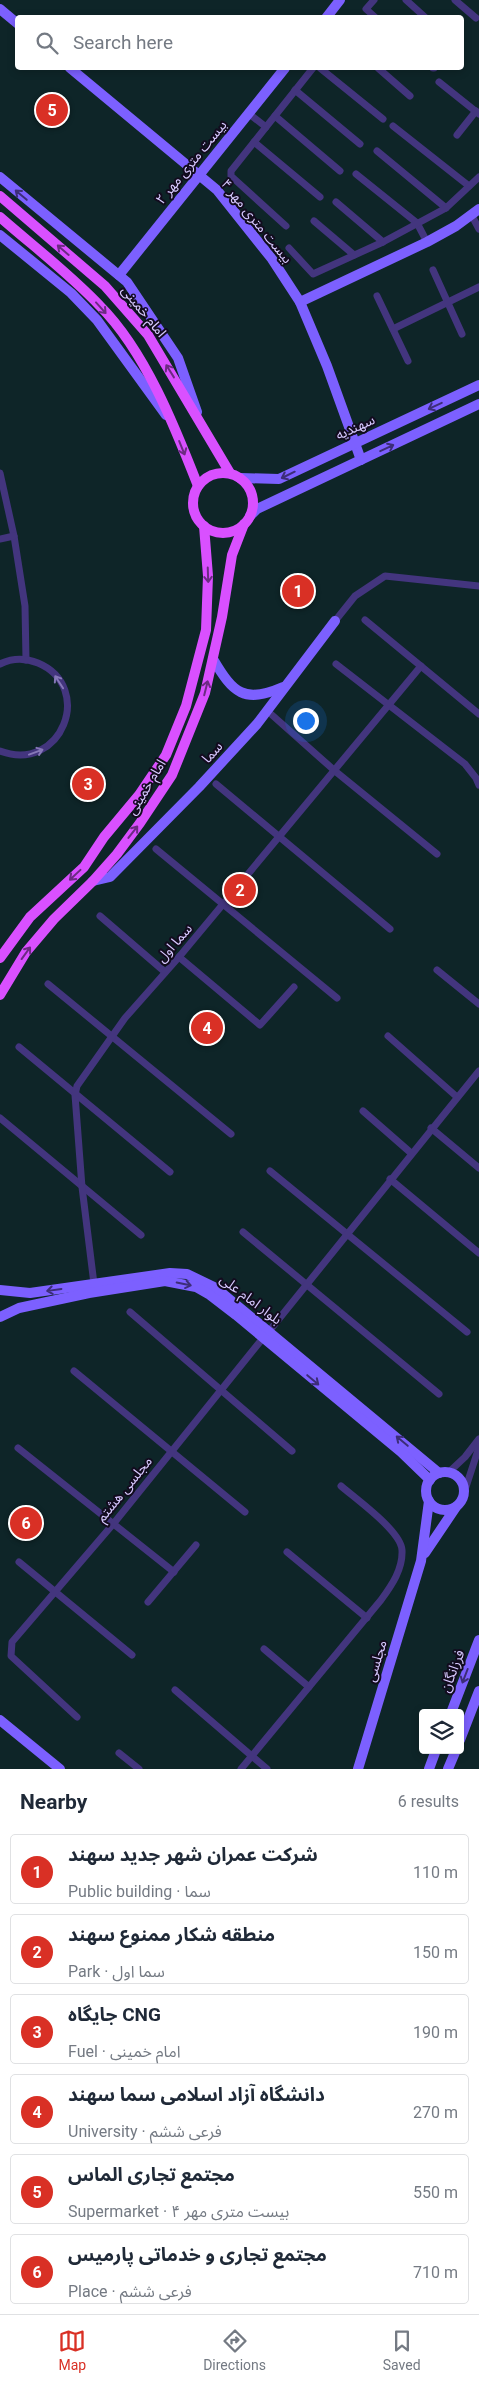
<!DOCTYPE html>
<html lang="en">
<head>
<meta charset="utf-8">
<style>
  :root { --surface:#fff; --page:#f2f2f3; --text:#1f2937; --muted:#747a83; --line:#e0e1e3; --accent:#d93025 }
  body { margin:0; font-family:Roboto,"Noto Sans Arabic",sans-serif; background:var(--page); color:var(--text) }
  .controls { position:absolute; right:15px; bottom:15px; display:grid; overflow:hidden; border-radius:5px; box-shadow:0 2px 8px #0003 }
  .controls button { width:45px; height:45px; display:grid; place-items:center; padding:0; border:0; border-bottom:1px solid var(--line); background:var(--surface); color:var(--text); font:25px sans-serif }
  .you { position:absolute; left:305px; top:720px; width:18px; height:18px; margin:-12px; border:4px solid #fff; border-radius:50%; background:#1a73e8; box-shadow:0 0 0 8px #1a73e833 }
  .badge { display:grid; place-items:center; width:32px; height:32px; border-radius:50%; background:var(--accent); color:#fff; font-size:16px; font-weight:700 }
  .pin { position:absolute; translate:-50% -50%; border:2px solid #fff; box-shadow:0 1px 5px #0006 }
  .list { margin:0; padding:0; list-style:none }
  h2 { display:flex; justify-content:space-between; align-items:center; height:65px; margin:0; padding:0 20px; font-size:21px }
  h2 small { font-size:16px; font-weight:400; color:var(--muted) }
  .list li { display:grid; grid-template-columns:32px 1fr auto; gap:15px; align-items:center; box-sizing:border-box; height:70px; margin:0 10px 10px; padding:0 10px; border:1px solid var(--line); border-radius:5px }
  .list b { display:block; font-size:19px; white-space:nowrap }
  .list p { margin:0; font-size:16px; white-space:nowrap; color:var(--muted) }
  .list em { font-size:16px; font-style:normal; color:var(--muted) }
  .icon { flex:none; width:28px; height:28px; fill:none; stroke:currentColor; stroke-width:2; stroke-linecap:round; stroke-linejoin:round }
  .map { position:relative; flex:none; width:479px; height:1769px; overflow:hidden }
  .search { position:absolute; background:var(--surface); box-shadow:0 2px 8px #0003; left:15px; right:15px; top:15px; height:55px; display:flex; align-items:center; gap:12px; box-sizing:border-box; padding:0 18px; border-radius:5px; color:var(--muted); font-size:19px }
  .sheet { height:545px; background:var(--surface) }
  nav { display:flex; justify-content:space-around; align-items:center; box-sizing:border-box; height:70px; border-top:1px solid var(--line); background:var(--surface); font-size:14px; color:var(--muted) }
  nav a { display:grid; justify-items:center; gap:2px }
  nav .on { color:var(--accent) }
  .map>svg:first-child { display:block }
  .green { fill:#0e2528; fill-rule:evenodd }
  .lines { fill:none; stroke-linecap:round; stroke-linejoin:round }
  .street { stroke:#43357e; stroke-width:7 }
  .secondary { stroke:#7c60ff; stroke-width:10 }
  .primary { stroke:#d950ff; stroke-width:10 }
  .oneway { stroke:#3c2d78 }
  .oneway2 { stroke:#6c2a83 }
  .oneway3 { stroke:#8678b8 }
  .labels { text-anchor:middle; stroke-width:4; stroke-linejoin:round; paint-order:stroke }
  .street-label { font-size:14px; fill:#d7c9ff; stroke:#120b1e }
</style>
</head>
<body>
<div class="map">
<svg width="479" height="1769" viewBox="0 0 479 1769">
  <rect width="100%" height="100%" fill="#120b1e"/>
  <path class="green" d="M0,0h479v1769h-479zM18,18h444v50h-444zM423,1713h37v37h-37z"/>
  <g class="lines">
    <g class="street">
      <path d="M374,0l-8,9 10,9"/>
      <path d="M406,0l20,18"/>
      <path d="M455,0l21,18"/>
      <path d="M320,68l63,51"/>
      <path d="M378,68l32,28"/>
      <path d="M433,68h1"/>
      <path d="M439,82l40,32"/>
      <path d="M295,90l65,54"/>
      <path d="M248,113l18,14"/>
      <path d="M275,116l65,55"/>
      <path d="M393,126l76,60"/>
      <path d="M457,135l19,-24"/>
      <path d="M254,142l66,55"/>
      <path d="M377,151l69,57"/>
      <path d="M356,174l61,49 10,19"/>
      <path d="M336,202l47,40"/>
      <path d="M472,216l7,13"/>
      <path d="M314,221l40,34"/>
      <path d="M286,226l-55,-50v-5l82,-103"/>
      <path d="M289,248l24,26 70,-32 63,-34 33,-31"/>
      <path d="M433,270l29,64"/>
      <path d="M377,296l31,65"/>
      <path d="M393,329l86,-42"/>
      <path d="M0,473l14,63 11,70 1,54"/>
      <path d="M0,539l14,-3"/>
      <path d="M365,620l114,94"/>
      <path d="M335,621l20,-25 30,-20 94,10"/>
      <path d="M0,664c12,-6 26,-6 38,-1 57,24 24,111 -38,88"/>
      <path d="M336,664l129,100 11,14 3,7"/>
      <path d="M272,715l63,56 102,83"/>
      <path d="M216,784l174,145"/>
      <path d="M156,849l181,149"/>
      <path d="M100,916l65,56"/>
      <path d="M179,957l81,68 34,-38"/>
      <path d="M437,970l42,34"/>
      <path d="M48,984l183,150"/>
      <path d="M388,1036l69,61"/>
      <path d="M19,1047l151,125"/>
      <path d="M363,1111l48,42"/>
      <path d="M0,1118l141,117"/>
      <path d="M431,1128l48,40"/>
      <path d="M270,1171l197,161"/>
      <path d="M390,1179l89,74"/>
      <path d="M243,1232l196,162"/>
      <path d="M94,1284l-12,-97 -7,-92 2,-9 48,-68 54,-61 242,-291"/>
      <path d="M130,1312l162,139"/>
      <path d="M270,1330l209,-259"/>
      <path d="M74,1371l171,141"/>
      <path d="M18,1448l156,124"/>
      <path d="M448,1473l17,-16 14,-18"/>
      <path d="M464,1493l15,-46"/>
      <path d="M287,1552l80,66"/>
      <path d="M19,1562l113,93"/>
      <path d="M148,1602l48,-57"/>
      <path d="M264,1649l45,38"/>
      <path d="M175,1690l92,79"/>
      <path d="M77,1717l-66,-61 1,-14 102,-119 149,-185"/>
      <path d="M119,1753l20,16"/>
      <path d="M241,1769l140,-169c11,-15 22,-31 21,-50 -1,-19 -46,-51 -61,-64"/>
    </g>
    <g class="secondary">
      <path d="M0,9l18,15"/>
      <path d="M326,18l14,-18"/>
      <path d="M70,68l147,122 55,69 28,43 27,64 34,94"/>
      <path d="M0,177l127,105 51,76 19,54"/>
      <path d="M0,235l71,58 26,27 69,95"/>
      <path d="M119,275l166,-207"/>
      <path d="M300,302l127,-60 29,-16 23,-17"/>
      <path d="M240,478l39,1 200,-94"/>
      <path d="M250,516l7,-7 222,-105"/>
      <path d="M213,659c20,34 31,45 70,28"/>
      <path d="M93,881l17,-4 89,-90 58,-63 78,-103"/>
      <path d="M0,1290l30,3 140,-20 17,1 29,14 223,185"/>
      <path d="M0,1317l19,-9 70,-15 76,-12 31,6 14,8 26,20 165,137 29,28"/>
      <circle cx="445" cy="1491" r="19"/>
      <path d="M425,1553l31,-46"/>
      <path d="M451,1713l28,-73"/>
      <path d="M0,1720l60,49"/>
      <path d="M460,1740l19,-49"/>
      <path d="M358,1769l63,-208 8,-60"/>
      <path d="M429,1769l7,-19"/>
      <path d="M448,1769l8,-19"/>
    </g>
    <g class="primary">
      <path d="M0,196l105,90 43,49 82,138"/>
      <path d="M0,217c33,29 70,57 100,89 45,45 75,121 98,180"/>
      <circle cx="223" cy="503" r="30"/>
      <path d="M0,958l30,-41 54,-50 20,-30 35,-42 27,-40 20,-49 20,-76 2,-54 -4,-50"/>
      <path d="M0,995l26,-43 28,-33 39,-38 24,-27 23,-31 32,-48 33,-82 17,-76 10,-62 12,-31"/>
    </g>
  </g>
  <defs><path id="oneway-shaft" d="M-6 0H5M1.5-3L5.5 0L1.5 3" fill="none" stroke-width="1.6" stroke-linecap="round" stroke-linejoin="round" transform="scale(1.25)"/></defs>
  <g class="oneway">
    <use href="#oneway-shaft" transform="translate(21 195) rotate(-140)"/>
    <use href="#oneway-shaft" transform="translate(435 406) rotate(155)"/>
    <use href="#oneway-shaft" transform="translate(387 448) rotate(-25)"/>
    <use href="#oneway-shaft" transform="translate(288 475) rotate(154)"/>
    <use href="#oneway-shaft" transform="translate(184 1284) rotate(12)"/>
    <use href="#oneway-shaft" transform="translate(54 1290) rotate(172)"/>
    <use href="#oneway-shaft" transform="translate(313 1380) rotate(40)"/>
    <use href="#oneway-shaft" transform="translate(402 1441) rotate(-140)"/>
    <use href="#oneway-shaft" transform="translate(465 1676) rotate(111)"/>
  </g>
  <g class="oneway2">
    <use href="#oneway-shaft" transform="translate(63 250) rotate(-139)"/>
    <use href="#oneway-shaft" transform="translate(101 308) rotate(48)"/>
    <use href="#oneway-shaft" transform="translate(170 371) rotate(-122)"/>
    <use href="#oneway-shaft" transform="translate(182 448) rotate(68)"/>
    <use href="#oneway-shaft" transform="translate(208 575) rotate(88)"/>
    <use href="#oneway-shaft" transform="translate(206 688) rotate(-76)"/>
    <use href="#oneway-shaft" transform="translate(133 832) rotate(-52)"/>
    <use href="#oneway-shaft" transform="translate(75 875) rotate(137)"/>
    <use href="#oneway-shaft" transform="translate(26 953) rotate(-54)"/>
  </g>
  <g class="oneway3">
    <use href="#oneway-shaft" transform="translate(59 682) rotate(-123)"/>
    <use href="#oneway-shaft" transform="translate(36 752) rotate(-20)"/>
  </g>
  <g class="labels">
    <g class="street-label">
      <text transform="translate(191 162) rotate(-51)" y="5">بیست متری مهر ۲</text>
      <text transform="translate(257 221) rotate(51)" y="5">بیست متری مهر ۴</text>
      <text transform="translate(144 311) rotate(51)" y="5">امام خمینی</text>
      <text transform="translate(355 427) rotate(-25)" y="5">سهندیه</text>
      <text transform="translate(212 752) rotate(-48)" y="5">سما</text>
      <text transform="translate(146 787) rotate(-59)" y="5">امام خمینی</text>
      <text transform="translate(174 943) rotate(-49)" y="5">سما اول</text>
      <text transform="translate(251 1299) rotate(37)" y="5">بلوار امام علی</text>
      <text transform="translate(124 1489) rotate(-51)" y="5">مجلسی هشتم</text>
      <text transform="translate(376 1661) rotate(-73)" y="5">مجلسی</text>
      <text transform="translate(452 1671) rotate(-69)" y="5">فرزانگان</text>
    </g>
  </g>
</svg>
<div class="controls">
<button><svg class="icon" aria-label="layers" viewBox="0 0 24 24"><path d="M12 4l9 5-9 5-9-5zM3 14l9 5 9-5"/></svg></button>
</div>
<div class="you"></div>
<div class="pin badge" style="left:298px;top:591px">1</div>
<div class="pin badge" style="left:240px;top:890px">2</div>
<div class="pin badge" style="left:88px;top:784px">3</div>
<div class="pin badge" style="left:207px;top:1028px">4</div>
<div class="pin badge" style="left:52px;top:110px">5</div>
<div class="pin badge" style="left:26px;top:1523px">6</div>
<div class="search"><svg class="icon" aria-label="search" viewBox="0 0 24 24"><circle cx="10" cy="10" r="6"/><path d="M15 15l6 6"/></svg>Search here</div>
</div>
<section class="sheet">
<h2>Nearby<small>6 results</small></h2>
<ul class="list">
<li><span class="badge">1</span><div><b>شرکت عمران شهر جدید سهند</b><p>Public building · سما</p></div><em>110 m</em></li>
<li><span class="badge">2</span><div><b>منطقه شکار ممنوع سهند</b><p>Park · سما اول</p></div><em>150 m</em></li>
<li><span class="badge">3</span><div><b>جایگاه CNG</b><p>Fuel · امام خمینی</p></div><em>190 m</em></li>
<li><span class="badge">4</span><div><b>دانشگاه آزاد اسلامی سما سهند</b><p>University · فرعی ششم</p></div><em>270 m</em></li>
<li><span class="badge">5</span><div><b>مجتمع تجاری الماس</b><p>Supermarket · بیست متری مهر ۴</p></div><em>550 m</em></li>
<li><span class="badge">6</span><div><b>مجتمع تجاری و خدماتی پارمیس</b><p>Place · فرعی ششم</p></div><em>710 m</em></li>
</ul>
</section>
<nav>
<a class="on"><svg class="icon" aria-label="map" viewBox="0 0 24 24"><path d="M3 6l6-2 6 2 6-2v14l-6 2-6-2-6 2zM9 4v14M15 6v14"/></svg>Map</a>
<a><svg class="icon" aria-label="directions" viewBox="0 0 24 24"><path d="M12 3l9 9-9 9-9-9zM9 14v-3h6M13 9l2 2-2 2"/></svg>Directions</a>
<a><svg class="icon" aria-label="saved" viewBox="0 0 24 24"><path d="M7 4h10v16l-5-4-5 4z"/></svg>Saved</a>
</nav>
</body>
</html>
